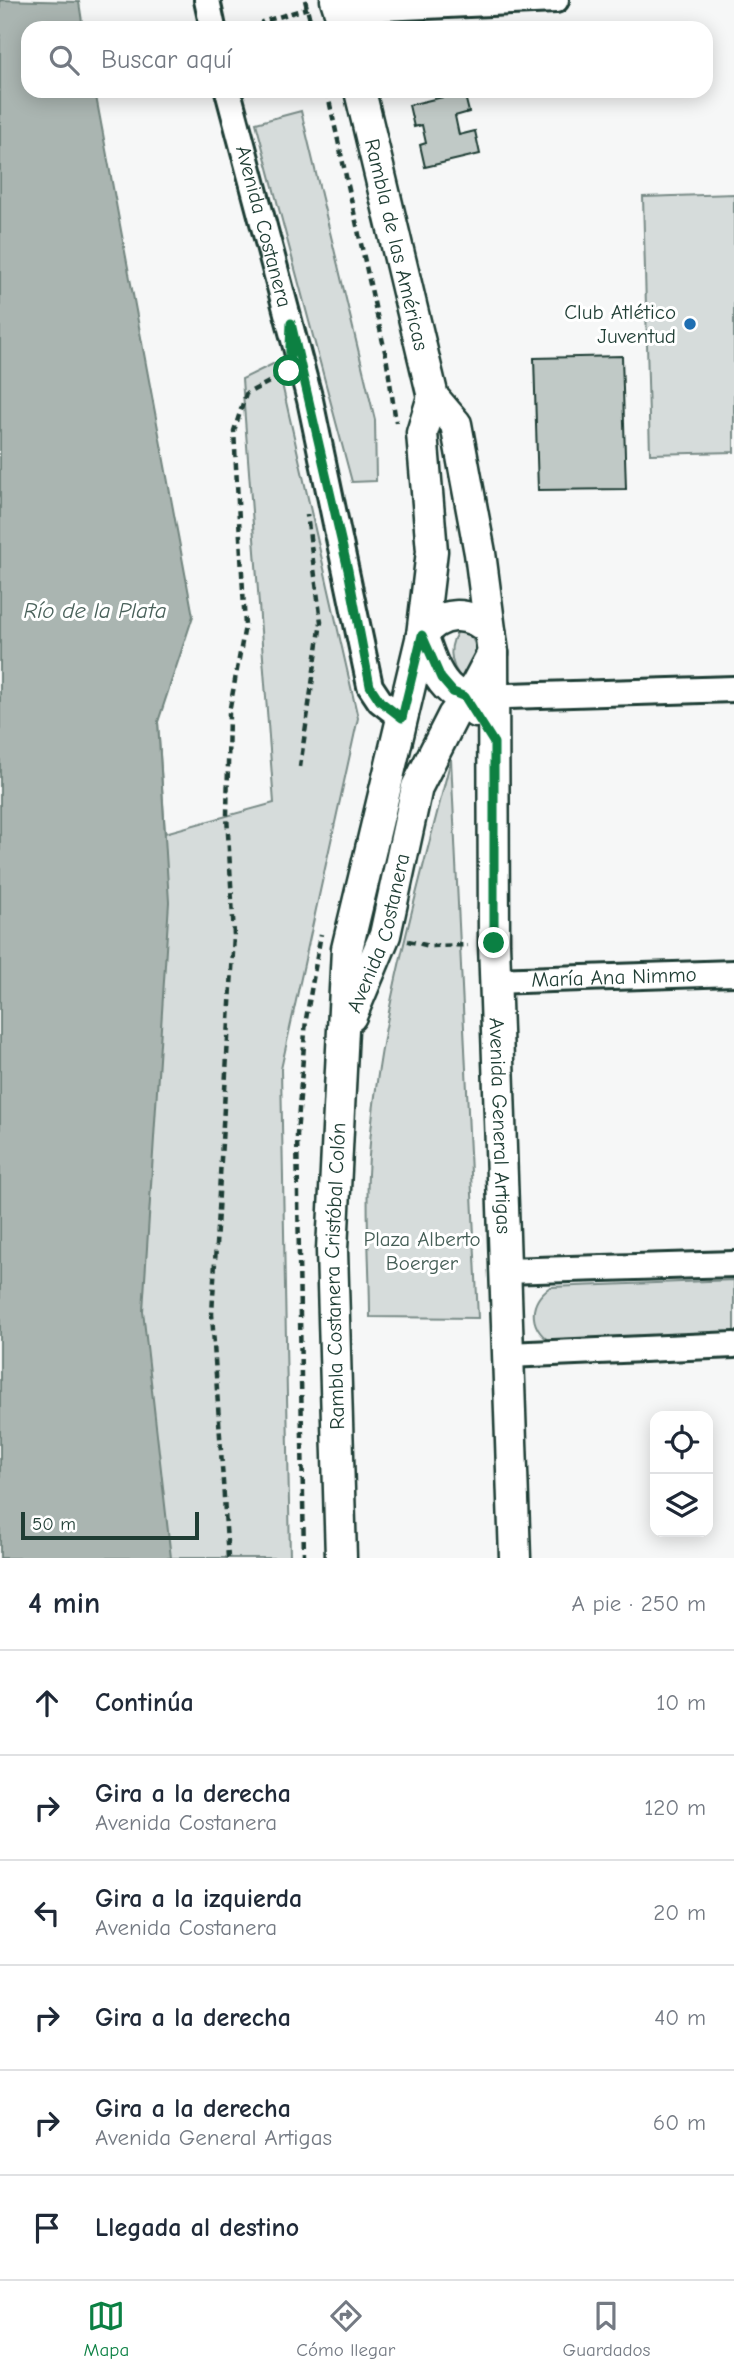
<!DOCTYPE html>
<html lang="es">
<head>
<meta charset="utf-8">
<style>
  :root { --surface:#fff; --page:#f2f2f3; --text:#1f2937; --muted:#747a83; --line:#e0e1e3; --accent:#0b8043 }
  body { margin:0; font-family:"Comic Neue",sans-serif; background:var(--page); color:var(--text) }
  .controls { position:absolute; right:21px; bottom:21px; display:grid; overflow:hidden; border-radius:14px; box-shadow:0 4px 18px #0003 }
  .controls button { width:63px; height:63px; display:grid; place-items:center; padding:0; border:0; border-bottom:2px solid var(--line); background:var(--surface); color:var(--text); font:35px sans-serif }
  .scale { position:absolute; left:21px; bottom:18px; width:178px; box-sizing:border-box; padding-left:7px; border:4px solid #1f3d34; border-top:0; font-size:19px; line-height:24px; white-space:nowrap; color:#1f3d34; -webkit-text-stroke:5px #fff; paint-order:stroke }
  .stop { position:absolute; width:21px; height:21px; margin:-16px; border:5px solid #0b8043; border-radius:50%; background:#fff }
  .stop.end { background:#0b8043; border-color:#fff; box-shadow:0 2px 7px #0008 }
  .list { margin:0; padding:0; list-style:none }
  h2 { display:flex; justify-content:space-between; align-items:center; height:91px; margin:0; padding:0 28px; font-size:30px }
  h2 small { font-size:23px; font-weight:400; color:var(--muted) }
  .list li { display:grid; grid-template-columns:46px 1fr auto; gap:21px; align-items:center; box-sizing:border-box; height:105px; padding:0 28px; border-top:2px solid var(--line) }
  .list b { display:block; font-size:26px; white-space:nowrap }
  .list p { margin:0; font-size:23px; white-space:nowrap; color:var(--muted) }
  .list em { font-size:23px; font-style:normal; color:var(--muted) }
  .icon { flex:none; width:38px; height:38px; fill:none; stroke:currentColor; stroke-width:2; stroke-linecap:round; stroke-linejoin:round }
  .map { position:relative; flex:none; width:734px; height:1558px; overflow:hidden }
  .search { position:absolute; background:var(--surface); box-shadow:0 4px 18px #0003; left:21px; right:21px; top:21px; height:77px; display:flex; align-items:center; gap:18px; box-sizing:border-box; padding:0 24px; border-radius:21px; color:var(--muted); font-size:26px }
  .sheet { height:721px; background:var(--surface) }
  nav { display:flex; justify-content:space-around; align-items:center; box-sizing:border-box; height:98px; border-top:2px solid var(--line); background:var(--surface); font-size:19px; color:var(--muted) }
  nav a { display:grid; justify-items:center; gap:4px }
  nav .on { color:var(--accent) }
  .map>svg:first-child { display:block }
  .green { fill:#d6dcdb; stroke:#7a8c88; stroke-width:2 }
  .water { fill:#aab5b1; stroke:#72857f; stroke-width:2 }
  .building { fill:#c0c9c6; stroke:#1f3d34; stroke-width:2 }
  .lines { fill:none; stroke-linecap:round; stroke-linejoin:round }
  .minor-casing { stroke:#1f3d34; stroke-width:30 }
  .tertiary-casing { stroke:#1f3d34; stroke-width:35 }
  .path { stroke:#1f3d34; stroke-width:4.5; stroke-dasharray:7 5; stroke-linecap:butt }
  .minor { stroke:#fff; stroke-width:24 }
  .tertiary { stroke:#fff; stroke-width:30 }
  .route { stroke:#0b8043; stroke-width:9 }
  .poi-dot { fill:#1f6fb2; stroke:#fff; stroke-width:2.5 }
  .labels { text-anchor:middle; stroke-width:6; stroke-linejoin:round; paint-order:stroke }
  .street-label { font-size:21px; fill:#1f3d34; stroke:#fff }
  .poi-label { font-size:21px; fill:#1f3d34; stroke:#fff; text-anchor:end }
  .park-label { font-size:21px; fill:#445d55; stroke:#fff }
  .water-label { font-size:23px; font-style:italic; fill:#49615a; stroke:#fff }
</style>
</head>
<body>
<div class="map">
<svg width="734" height="1558" viewBox="0 0 734 1558">
  <rect width="100%" height="100%" fill="#f6f7f7"/>
  <filter id="ink" filterUnits="userSpaceOnUse"><feTurbulence type="fractalNoise" baseFrequency=".0143" numOctaves="2"/><feDisplacementMap in="SourceGraphic" scale="14" xChannelSelector="R" yChannelSelector="G"/><feConvolveMatrix kernelMatrix="1 2 1 2 8 2 1 2 1" color-interpolation-filters="sRGB"/></filter>
  <g filter="url(#ink)">
    <g class="green">
      <path d="M301,111l74,309 1,61 -24,1 -96,-359z"/>
      <path d="M734,194v258l-84,2 -7,-257z"/>
      <path d="M277,362l81,356 -77,351 9,489h-290v-904l158,68 7,111 109,-30 -32,-424z"/>
      <path d="M461,628c24,16 14,32 1,51 -13,-15 -15,-36 -1,-51z"/>
      <path d="M451,759l27,559 -108,-1c0,-47 -4,-96 -2,-143 6,-139 49,-281 83,-415z"/>
      <path d="M734,1280v54l-185,7c-21,-16 -20,-39 1,-54z"/>
    </g>
    <path class="water" d="M0,0l79,2 4,26h-55v63h67l98,525 -35,106 11,180 -26,409 28,247h-171z"/>
    <g class="building">
      <path d="M464,92l5,20 -14,4 4,19 16,-4 5,23 -55,13 -5,-22 6,-2 -4,-18 -8,2 -5,-22z"/>
      <path d="M622,356l4,133 -88,1 -4,-132z"/>
    </g>
    <g class="lines">
      <defs>
        <g id="minor">
          <path d="M207,0l6,28"/>
          <path d="M339,10l217,-10"/>
          <path id="s1" d="M228,91l82,309 60,286 10,15 22,17"/>
          <path d="M476,697l258,-8"/>
          <path id="s2" d="M495,981l239,-8"/>
          <path d="M504,1271l230,-7"/>
          <path d="M508,1355l226,-10"/>
        </g>
        <g id="tertiary">
          <path d="M336,0l9,28"/>
          <path id="s3" d="M360,91l73,306 23,27 24,129 13,100 1,290 21,615"/>
          <path d="M422,635c7,18 13,42 29,55 10,9 16,10 25,22"/>
          <path d="M422,635c19,-24 46,-25 68,-4"/>
          <path id="s4" d="M351,1016l34,-81 32,-148 36,-71 23,-31 17,-32"/>
          <path id="s5" d="M341,1558l-9,-308 15,-301 75,-314 10,-84 -10,-118 11,-36"/>
        </g>
      </defs>
      <use href="#minor" class="minor-casing"/>
      <use href="#tertiary" class="tertiary-casing"/>
      <g class="path">
        <path d="M305,0l7,28"/>
        <path d="M262,28v-6l46,-14"/>
        <path d="M327,91l59,265 10,66"/>
        <path d="M300,767l21,-145 -14,-107"/>
        <path d="M408,941l22,5 38,-1"/>
        <path d="M228,1558l-16,-244 22,-379 -7,-119 2,-103 16,-87 -11,-195 12,-37 36,-19"/>
        <path d="M304,1558l-7,-423 9,-116 15,-85"/>
      </g>
      <use href="#minor" class="minor"/>
      <use href="#tertiary" class="tertiary"/>
    </g>
  </g>
  <g class="lines" filter="url(#ink)">
    <path class="route" d="M289,371l2,-48 57,247 22,116 10,15 22,17 20,-83 19,43 12,14 12,5 29,46v200"/>
  </g>
  <circle class="poi-dot" cx="690" cy="324" r="7"/>
  <g class="labels">
    <g class="street-label">
      <text dy="7" stroke="none"><textPath href="#s1" startOffset="140">Avenida Costanera</textPath></text>
      <text dy="7" stroke="none"><textPath href="#s3" startOffset="158">Rambla de las Américas</textPath></text>
      <text dy="7" stroke="none"><textPath href="#s4" startOffset="88">Avenida Costanera</textPath></text>
      <text dy="7" stroke="none"><textPath href="#s2" startOffset="119">María Ana Nimmo</textPath></text>
      <text dy="7" stroke="none"><textPath href="#s3" startOffset="1055">Avenida General Artigas</textPath></text>
      <text dy="7" stroke="none"><textPath href="#s5" startOffset="282">Rambla Costanera Cristóbal Colón</textPath></text>
    </g>
    <g class="poi-label">
      <text x="676" y="319">Club Atlético<tspan x="676" dy="24">Juventud</tspan></text>
    </g>
    <g class="park-label">
      <text x="422" y="1246">Plaza Alberto<tspan x="422" dy="24">Boerger</tspan></text>
    </g>
    <g class="water-label">
      <text x="95" y="618">Río de la Plata</text>
    </g>
  </g>
</svg>
<div class="controls">
<button><svg class="icon" aria-label="locate" viewBox="0 0 24 24"><circle cx="12" cy="12" r="6"/><path d="M12 2v4M12 18v4M2 12h4M18 12h4"/></svg></button>
<button><svg class="icon" aria-label="layers" viewBox="0 0 24 24"><path d="M12 4l9 5-9 5-9-5zM3 14l9 5 9-5"/></svg></button>
</div>
<div class="scale">50 m</div>
<div class="stop" style="left:289px;top:371px"></div>
<div class="stop end" style="left:494px;top:943px"></div>
<div class="search"><svg class="icon" aria-label="search" viewBox="0 0 24 24"><circle cx="10" cy="10" r="6"/><path d="M15 15l6 6"/></svg>Buscar aquí</div>
</div>
<section class="sheet">
<h2>4 min<small>A pie · 250 m</small></h2>
<ul class="list">
<li><svg class="icon" aria-label="ahead" viewBox="0 0 24 24"><path d="M12 20V5M6 11l6-6 6 6"/></svg><div><b>Continúa</b></div><em>10 m</em></li>
<li><svg class="icon" aria-label="right" viewBox="0 0 24 24"><path d="M7 20v-9h11M14 6l5 5-5 5"/></svg><div><b>Gira a la derecha</b><p>Avenida Costanera</p></div><em>120 m</em></li>
<li><svg class="icon" aria-label="left" viewBox="0 0 24 24"><path d="M17 20v-9H6M10 6l-5 5 5 5"/></svg><div><b>Gira a la izquierda</b><p>Avenida Costanera</p></div><em>20 m</em></li>
<li><svg class="icon" aria-label="right" viewBox="0 0 24 24"><path d="M7 20v-9h11M14 6l5 5-5 5"/></svg><div><b>Gira a la derecha</b></div><em>40 m</em></li>
<li><svg class="icon" aria-label="right" viewBox="0 0 24 24"><path d="M7 20v-9h11M14 6l5 5-5 5"/></svg><div><b>Gira a la derecha</b><p>Avenida General Artigas</p></div><em>60 m</em></li>
<li><svg class="icon" aria-label="arrive" viewBox="0 0 24 24"><path d="M6 21V4h12l-3 4 3 4H6"/></svg><div><b>Llegada al destino</b></div></li>
</ul>
</section>
<nav>
<a class="on"><svg class="icon" aria-label="map" viewBox="0 0 24 24"><path d="M3 6l6-2 6 2 6-2v14l-6 2-6-2-6 2zM9 4v14M15 6v14"/></svg>Mapa</a>
<a><svg class="icon" aria-label="directions" viewBox="0 0 24 24"><path d="M12 3l9 9-9 9-9-9zM9 14v-3h6M13 9l2 2-2 2"/></svg>Cómo llegar</a>
<a><svg class="icon" aria-label="saved" viewBox="0 0 24 24"><path d="M7 4h10v16l-5-4-5 4z"/></svg>Guardados</a>
</nav>
</body>
</html>
